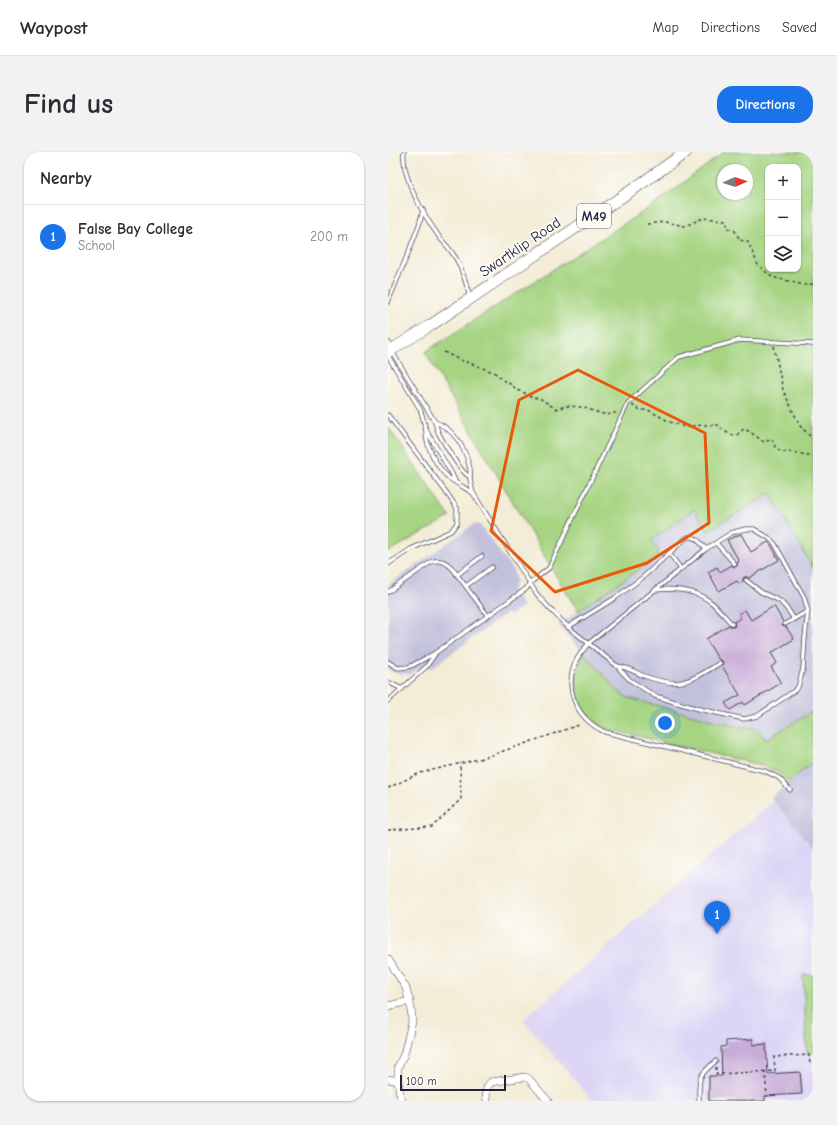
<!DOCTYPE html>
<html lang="en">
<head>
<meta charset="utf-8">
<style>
  :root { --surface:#fff; --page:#f2f2f3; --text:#2b2b33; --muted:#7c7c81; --line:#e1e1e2; --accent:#1a73e8 }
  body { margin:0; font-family:"Comic Neue",sans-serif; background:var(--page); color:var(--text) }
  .controls { position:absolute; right:12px; top:12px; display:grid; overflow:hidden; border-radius:8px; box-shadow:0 1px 3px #0004 }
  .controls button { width:36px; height:36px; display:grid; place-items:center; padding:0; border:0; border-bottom:1px solid var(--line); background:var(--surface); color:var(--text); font:20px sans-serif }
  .compass { position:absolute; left:329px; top:12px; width:36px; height:36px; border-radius:50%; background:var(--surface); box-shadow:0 1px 3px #0004; rotate:87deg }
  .scale { position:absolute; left:12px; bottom:10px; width:106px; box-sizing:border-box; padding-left:4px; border:2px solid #22223b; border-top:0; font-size:11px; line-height:14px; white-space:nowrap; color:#22223b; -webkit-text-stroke:3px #fdfcf7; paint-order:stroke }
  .you { position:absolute; left:277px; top:571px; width:14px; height:14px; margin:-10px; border:3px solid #fff; border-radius:50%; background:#1a73e8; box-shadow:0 0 0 6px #1a73e833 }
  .badge { display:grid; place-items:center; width:26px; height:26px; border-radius:50%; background:var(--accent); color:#fff; font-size:13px; font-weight:700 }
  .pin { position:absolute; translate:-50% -33px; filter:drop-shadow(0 1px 2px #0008) }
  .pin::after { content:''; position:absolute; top:21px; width:14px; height:12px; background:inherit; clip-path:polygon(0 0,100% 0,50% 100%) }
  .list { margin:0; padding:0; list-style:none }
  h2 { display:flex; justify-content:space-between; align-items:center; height:52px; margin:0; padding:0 16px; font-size:17px }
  h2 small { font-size:13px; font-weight:400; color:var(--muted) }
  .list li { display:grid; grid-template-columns:26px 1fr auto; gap:12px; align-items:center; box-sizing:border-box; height:64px; padding:0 16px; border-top:1px solid var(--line) }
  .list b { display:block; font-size:15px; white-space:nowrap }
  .list p { margin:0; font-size:13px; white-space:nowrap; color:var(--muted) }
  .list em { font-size:13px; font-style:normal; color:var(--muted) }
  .icon { flex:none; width:22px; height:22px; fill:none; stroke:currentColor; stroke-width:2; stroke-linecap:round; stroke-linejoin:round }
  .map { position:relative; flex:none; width:425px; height:949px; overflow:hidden; border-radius:16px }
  header { display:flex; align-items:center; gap:24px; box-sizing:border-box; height:56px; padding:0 20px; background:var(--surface); border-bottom:1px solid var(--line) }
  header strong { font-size:19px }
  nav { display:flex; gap:22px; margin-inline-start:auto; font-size:14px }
  .intro { display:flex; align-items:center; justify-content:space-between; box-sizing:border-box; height:96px; padding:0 24px }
  h1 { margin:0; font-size:28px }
  .button { padding:10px 18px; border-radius:16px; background:var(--accent); color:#fff; font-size:14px; font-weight:700 }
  main { display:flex; gap:24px; padding:0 24px }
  aside { flex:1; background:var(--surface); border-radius:16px; box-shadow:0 1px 3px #0004 }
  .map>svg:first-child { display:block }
  .built { fill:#ddd5f6 }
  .industrial { fill:#c2c1dc }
  .green { fill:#a6d482; stroke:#647b5e; fill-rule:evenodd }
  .building { fill:#c7abd8 }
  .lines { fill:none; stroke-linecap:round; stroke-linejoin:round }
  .lane-casing { stroke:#414052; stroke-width:5 }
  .street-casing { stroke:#414052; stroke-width:8 }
  .primary-casing { stroke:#414052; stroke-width:12 }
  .path { stroke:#414052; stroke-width:1.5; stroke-dasharray:3 3; stroke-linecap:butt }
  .lane { stroke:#fff; stroke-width:3.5 }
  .street { stroke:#fff; stroke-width:7 }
  .primary { stroke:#fff; stroke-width:11 }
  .marked { fill:none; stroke:#e8590c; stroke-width:3; stroke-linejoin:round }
  .labels { text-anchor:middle; stroke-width:3.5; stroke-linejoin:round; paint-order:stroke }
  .shield { fill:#fdfcf7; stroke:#646373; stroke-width:1 }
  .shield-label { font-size:14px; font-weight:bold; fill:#22223b }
  .street-label { font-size:15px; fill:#22223b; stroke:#fdfcf7 }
</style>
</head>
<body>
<header>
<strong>Waypost</strong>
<nav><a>Map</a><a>Directions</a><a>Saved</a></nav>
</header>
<div class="intro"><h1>Find us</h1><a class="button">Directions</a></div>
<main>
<aside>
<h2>Nearby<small></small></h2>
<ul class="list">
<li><span class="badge">1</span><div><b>False Bay College</b><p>School</p></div><em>200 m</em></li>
</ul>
</aside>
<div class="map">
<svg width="425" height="949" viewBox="0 0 425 949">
  <rect width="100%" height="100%" fill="#fdfcf7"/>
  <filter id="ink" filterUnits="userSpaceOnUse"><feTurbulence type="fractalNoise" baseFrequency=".025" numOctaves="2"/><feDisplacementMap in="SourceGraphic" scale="8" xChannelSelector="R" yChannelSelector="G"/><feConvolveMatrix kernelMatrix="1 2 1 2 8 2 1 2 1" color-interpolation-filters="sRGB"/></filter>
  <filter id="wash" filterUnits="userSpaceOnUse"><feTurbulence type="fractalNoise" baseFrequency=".012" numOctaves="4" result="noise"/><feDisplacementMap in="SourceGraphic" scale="16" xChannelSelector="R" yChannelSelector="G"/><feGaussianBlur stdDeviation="0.9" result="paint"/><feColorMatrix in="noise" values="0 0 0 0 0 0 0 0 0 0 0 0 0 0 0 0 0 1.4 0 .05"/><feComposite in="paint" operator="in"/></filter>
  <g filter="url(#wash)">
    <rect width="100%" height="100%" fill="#f3ecd6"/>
    <path class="built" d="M385,649l40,47v253h-220l-70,-81z"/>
    <g class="industrial">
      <path d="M382,341l43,75v143l-48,29 -4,-8 -8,-4 -13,-1 -112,-29 -6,-3 -64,-70 99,-68 -2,-11 -4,-5 43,-32 14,22z"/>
      <path d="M86,372l6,1 34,47 2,9 -1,3 -3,6 11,16 -14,10 -2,-3 -77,56 -4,-5 -9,6 -8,4h-9l-10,-3 -2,-1v-85z"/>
      <path d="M425,610v86l-42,-50z"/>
    </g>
    <g class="green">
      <path d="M336,0h89v416l-43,-75 -62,38 -14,-22 -43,32 7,9 -1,7 -79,54 -26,-42 -127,-217 236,-152zM380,15h30v102h-30zM335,18h24v24h-24z"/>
      <path d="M0,275l62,90 -62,35z"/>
      <path d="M196,501l34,38 10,7 112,29c13,1 18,-1 25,13l48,-29v51l-24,20 -13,-11 -15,-6c-40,-9 -80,-18 -119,-28 -15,-4 -32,-5 -44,-13 -25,-16 -28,-47 -14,-71z"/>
      <path d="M415,823h10v78l-6,1z"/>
    </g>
    <g id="blocks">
      <g class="building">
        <path d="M353,382l10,18 17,-10 3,3 8,15 -30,18 -2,-1h-3l-1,2v3l-4,2 -2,-3 -18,10 -11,-19 9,-5 3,5 12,-7 2,2 3,-1 1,-4 1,-1 -12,-21z"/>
        <path d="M386,454l9,16 -1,2v2l4,1 8,12 -23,14 6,10 -6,4 10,16 -36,22 -2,-3 -13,8 -5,-7 15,-8 -18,-29 1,-4 -2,-2h-2l-13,-21 23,-14 3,2h2l1,-3 -1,-2 7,-4 -3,-4 7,-4 6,10z"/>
        <path d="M365,887v6l13,-1 2,30 32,-2 2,22 -37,2v5h-56v-25h13l-1,-29 5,-1v-5z"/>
      </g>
    </g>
  </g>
  <g filter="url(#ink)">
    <use href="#blocks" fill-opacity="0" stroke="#414052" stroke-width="1"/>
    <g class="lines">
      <defs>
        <g id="lane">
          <path d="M16,0c-3,26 21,65 36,86 5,6 11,12 15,19 8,12 11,27 15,40"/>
          <path d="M0,150l21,-51 10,-26 4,-15"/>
          <path d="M0,190l3,8 44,72c1,4 2,8 4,12 5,9 22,39 31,43"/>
          <path d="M0,204l32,53 2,6 4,15 26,44 3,7"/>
          <path d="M0,263l58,77 11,16v15l-6,8 -40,18 -23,15"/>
          <path d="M47,270c18,6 30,26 34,43 2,4 1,8 1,12 0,5 2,11 3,16l63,100 5,6 12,13 15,15 49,39 5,6 8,8 25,16 40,12 49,11 13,-3 37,-25 4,-4 5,-18 2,-31 3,-27 -4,-14 -29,-53 -6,-6 -15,-9h-9l-14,4 -25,16 -117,94c-5,6 -10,11 -13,18 -13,29 1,58 29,71l160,39 14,7 11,12"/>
          <path d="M38,278c-1,15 11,38 23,48 7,5 16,10 24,15"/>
          <path d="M328,391l19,21"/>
          <path d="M281,401l12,16"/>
          <path d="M69,423l25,-19"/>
          <path d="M358,428l15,12 19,9 8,9 6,9"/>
          <path d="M78,434l26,-19"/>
          <path d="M267,438c20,-2 41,0 57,13 7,6 13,14 20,21"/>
          <path d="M0,440l43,-30c9,-3 14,-1 21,6l36,48"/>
          <path d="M397,472l23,-13"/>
          <path d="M180,475l47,-29 27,-20 44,-40c8,-5 14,5 20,11"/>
          <path d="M0,510l10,6 10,-1 5,-2 22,-12 91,-64 4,-6 19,-15 79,-165 51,-46 61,-17 73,4"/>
          <path d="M229,514c10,1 18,6 27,10 37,13 45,6 76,-13"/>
          <path d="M0,530l14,7"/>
          <path d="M0,549l38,-34 9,-13"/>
          <path d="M311,949c0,-24 -2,-24 17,-40"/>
        </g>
        <g id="street">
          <path d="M0,807l18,29 5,19 1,15 -8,32 -6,13v14l3,20"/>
          <path d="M0,854l22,-5"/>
          <path d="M0,927l10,2"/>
          <path d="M99,949c-1,-7 -2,-14 4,-19l34,-5 4,2 19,22"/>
        </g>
        <path id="primary" d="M0,200l43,-27 204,-137 51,-36"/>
      </defs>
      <use href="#lane" class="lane-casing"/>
      <use href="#street" class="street-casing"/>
      <use href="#primary" class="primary-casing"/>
      <g class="path">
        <path d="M259,72l18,-2 20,4 18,-8 23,2 2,8 7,3 5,9 8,2 10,23 14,12 32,8 9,-1"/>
        <path d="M386,194l9,44 17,36 13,13"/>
        <path d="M56,200l16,8 13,4 22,9 9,8 8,4 5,5 10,4 5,3 9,2 15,10c5,-1 8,-3 13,-3 5,0 11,1 16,2 10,3 23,11 33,3"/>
        <path d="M244,253l8,5h8l22,12 11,3 2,2 21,-2h14c4,5 12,11 19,10l4,-4 3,-2c6,2 14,9 20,13l8,-3 4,10 7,3h9l21,4"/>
        <path d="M0,636l32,-15 63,-15 96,-33"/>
        <path d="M0,678l44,-3 29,-28 -1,-36"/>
        <path d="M328,915v7l59,-3 -1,-14 35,-2 1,9"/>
        <path d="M377,919l2,26"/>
      </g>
      <use href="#lane" class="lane"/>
      <use href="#street" class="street"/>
      <use href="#primary" class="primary"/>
    </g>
  </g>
  <path class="marked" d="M190,218l127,63 4,90 -62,40 -92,29 -64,-61 28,-131z"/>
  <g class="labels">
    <rect class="shield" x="189" y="52" width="34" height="24" rx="3"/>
    <g class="shield-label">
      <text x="206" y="69">M49</text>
    </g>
    <g class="street-label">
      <text transform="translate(132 95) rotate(-34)" y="5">Swartklip Road</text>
    </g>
  </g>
</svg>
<div class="controls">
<button>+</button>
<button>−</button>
<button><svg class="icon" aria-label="layers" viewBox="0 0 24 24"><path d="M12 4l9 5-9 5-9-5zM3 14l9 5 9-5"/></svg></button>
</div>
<svg class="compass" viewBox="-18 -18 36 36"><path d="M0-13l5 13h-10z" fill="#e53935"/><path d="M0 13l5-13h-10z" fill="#7c7c81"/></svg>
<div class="scale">100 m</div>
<div class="you"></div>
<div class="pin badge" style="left:329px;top:782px">1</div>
</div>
</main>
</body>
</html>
